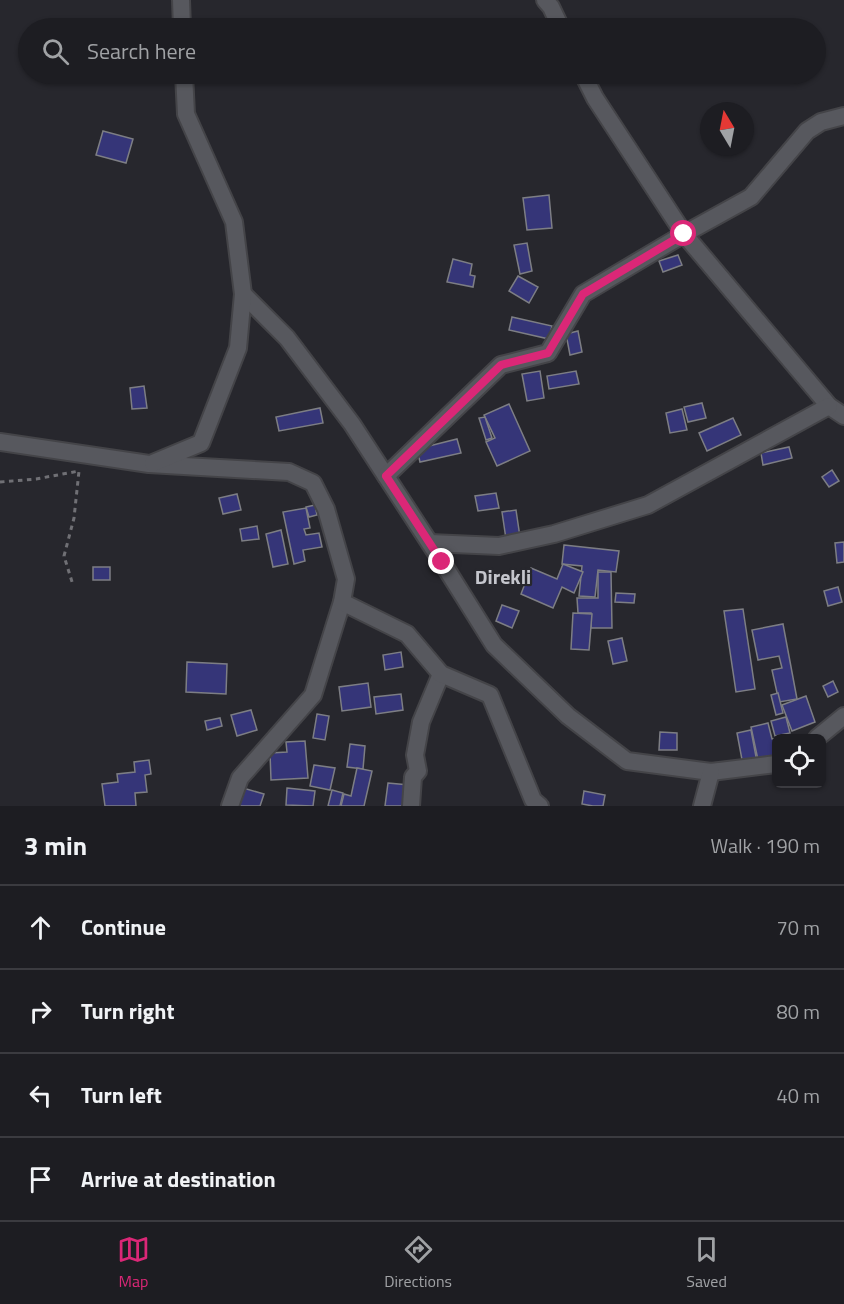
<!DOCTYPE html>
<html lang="en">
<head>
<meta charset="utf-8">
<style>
  :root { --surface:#1d1d22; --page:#25262a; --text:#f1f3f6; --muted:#a0a2a5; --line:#3b3b40; --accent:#db2777 }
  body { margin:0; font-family:"Titillium Web",sans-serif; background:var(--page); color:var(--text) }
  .controls { position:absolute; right:18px; bottom:18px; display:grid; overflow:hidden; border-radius:9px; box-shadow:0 2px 4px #0004 }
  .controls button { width:54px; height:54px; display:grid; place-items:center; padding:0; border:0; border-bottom:2px solid var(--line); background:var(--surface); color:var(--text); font:30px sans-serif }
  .compass { position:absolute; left:700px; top:102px; width:54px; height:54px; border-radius:50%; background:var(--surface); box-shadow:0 2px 4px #0004; rotate:350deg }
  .stop { position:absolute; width:18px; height:18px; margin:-14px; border:4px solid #db2777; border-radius:50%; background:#fff }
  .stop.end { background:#db2777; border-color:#fff; box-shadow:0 2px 6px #0008 }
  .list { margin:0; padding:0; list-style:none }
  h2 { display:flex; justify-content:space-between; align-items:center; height:78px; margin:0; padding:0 24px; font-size:26px }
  h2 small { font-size:20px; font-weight:400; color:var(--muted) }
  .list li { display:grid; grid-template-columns:39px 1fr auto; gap:18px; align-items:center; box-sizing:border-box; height:84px; padding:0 24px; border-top:2px solid var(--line) }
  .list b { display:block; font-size:22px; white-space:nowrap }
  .list em { font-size:20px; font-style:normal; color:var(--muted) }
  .icon { flex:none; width:33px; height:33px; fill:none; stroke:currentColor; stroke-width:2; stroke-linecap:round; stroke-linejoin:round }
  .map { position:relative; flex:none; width:844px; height:806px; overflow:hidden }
  .search { position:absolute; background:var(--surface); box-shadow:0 2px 4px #0004; left:18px; right:18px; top:18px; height:66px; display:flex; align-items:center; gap:15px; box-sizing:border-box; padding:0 21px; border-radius:33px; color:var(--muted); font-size:22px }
  .sheet { height:414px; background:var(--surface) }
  nav { display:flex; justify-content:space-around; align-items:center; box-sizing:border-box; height:84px; border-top:2px solid var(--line); background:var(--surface); font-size:16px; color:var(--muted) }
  nav a { display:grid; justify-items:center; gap:3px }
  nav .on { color:var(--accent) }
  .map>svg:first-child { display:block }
  .building { fill:#353578; stroke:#7d7e84; stroke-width:1.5 }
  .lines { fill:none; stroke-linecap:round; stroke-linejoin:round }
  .minor-casing { stroke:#444448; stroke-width:20 }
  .tertiary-casing { stroke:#444448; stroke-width:20 }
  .path { stroke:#707075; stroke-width:3; stroke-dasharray:4.5 4.5; stroke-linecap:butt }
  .minor { stroke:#57585e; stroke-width:16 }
  .tertiary { stroke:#57585e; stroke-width:16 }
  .route { stroke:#db2777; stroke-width:8 }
  .labels { text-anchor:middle; stroke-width:4.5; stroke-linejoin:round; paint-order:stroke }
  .quarter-label { font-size:20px; font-weight:bold; fill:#c5c6cd; stroke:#27272d }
</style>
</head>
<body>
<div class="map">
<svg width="844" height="806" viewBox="0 0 844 806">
  <rect width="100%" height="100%" fill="#27272d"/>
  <g class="building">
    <path d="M103,131l30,8 -7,24 -30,-8z"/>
    <path d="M549,195l3,33 -25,2 -4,-32z"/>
    <path d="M527,243l5,28 -12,3 -6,-29z"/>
    <path d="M678,255l4,10 -19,7 -4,-11z"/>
    <path d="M453,259l19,5 -2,11 5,1 -2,11 -26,-5z"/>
    <path d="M518,276l20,11 -9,16 -20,-12z"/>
    <path d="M512,317l40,9 -3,13 -40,-9z"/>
    <path d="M578,331l4,21 -12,3 -4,-21z"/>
    <path d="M540,371l4,27 -17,3 -5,-27z"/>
    <path d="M576,371l3,13 -30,5 -2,-13z"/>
    <path d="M144,386l3,22 -15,1 -2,-21z"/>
    <path d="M702,403l4,15 -18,4 -4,-15z"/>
    <path d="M509,404l21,47 -33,15 -11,-24 9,-4 -11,-23z"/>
    <path d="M320,408l3,15 -44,8 -3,-14z"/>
    <path d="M682,409l5,21 -17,3 -4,-20z"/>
    <path d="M485,417l7,21 -6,2 -7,-22z"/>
    <path d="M733,418l8,17 -34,16 -8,-18z"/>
    <path d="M457,439l4,14 -41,9 -3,-13z"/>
    <path d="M789,447l3,11 -29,7 -2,-12z"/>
    <path d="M832,470l7,11 -10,6 -7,-10z"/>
    <path d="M496,493l3,15 -21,3 -3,-15z"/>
    <path d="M237,494l4,16 -18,4 -4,-16z"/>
    <path d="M315,505l2,10 -8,2 -3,-10z"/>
    <path d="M306,508l4,20 -6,1 2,6 13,-2 3,14 -19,3 2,11 -11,3 -11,-52z"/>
    <path d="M516,510l4,27 -14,2 -4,-27z"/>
    <path d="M257,526l2,13 -17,2 -2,-12z"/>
    <path d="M281,530l7,34 -15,3 -7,-33z"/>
    <path d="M844,542v20l-7,1 -2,-20z"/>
    <path d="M564,545l55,6 -3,21 -18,-2 -3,27 -16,-1 3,-30 -20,-2z"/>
    <path d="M563,564l20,8 -9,21 -12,-6 -9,21 -32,-14 10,-26 26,11z"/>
    <rect x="93" y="567" width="17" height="13"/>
    <path d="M598,572h13l1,56h-21v-15h-13l-1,-15h21z"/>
    <path d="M838,587l4,15 -14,4 -4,-15z"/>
    <path d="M616,593l19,1 -1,9 -19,-1z"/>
    <path d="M502,605l17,6 -7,17 -16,-7z"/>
    <path d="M743,609l12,80 -19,3 -12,-81z"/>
    <path d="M573,613l19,1 -3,36 -18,-1z"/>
    <path d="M783,624l14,75 -18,3 -7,-32 10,-2 -3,-12 -21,4 -6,-30z"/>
    <path d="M622,638l5,23 -14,3 -5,-23z"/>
    <path d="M401,652l2,15 -18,3 -2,-15z"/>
    <path d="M187,662l40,2 -1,30 -40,-2z"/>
    <path d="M833,681l5,11 -10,5 -5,-11z"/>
    <path d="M368,683l3,24 -29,4 -3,-24z"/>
    <path d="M778,693l5,20 -7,2 -5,-20z"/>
    <path d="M401,694l2,16 -27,4 -2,-17z"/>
    <path d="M806,696l9,26 -23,9 -10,-26z"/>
    <path d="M251,710l6,20 -20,6 -6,-21z"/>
    <path d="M317,714l12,2 -4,24 -12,-2z"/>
    <path d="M786,717l4,16 -15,3 -4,-15z"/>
    <path d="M220,718l2,8 -15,4 -2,-9z"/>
    <path d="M768,723l4,16 11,-2 1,1h-8v18l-18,4 -7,-33z"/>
    <path d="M751,730l6,32 -14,3 -6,-32z"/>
    <path d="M660,732l17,1v17h-18z"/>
    <path d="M305,741l3,37 -37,2 -1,-27 17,-1 -1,-10z"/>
    <path d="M350,744l15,2 -2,23 -16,-2z"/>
    <path d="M149,760l2,14 -6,1 2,17 -12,1 1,13h-31l-3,-22 16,-2 -1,-8 18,-2 -1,-10z"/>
    <path d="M314,765l21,3 -5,22 -20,-4z"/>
    <path d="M357,768l15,3 -8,35h-23l3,-12 7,2z"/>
    <path d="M388,783l21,2 -2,21h-22z"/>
    <path d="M236,786l28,8 -4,12h-30z"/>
    <path d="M287,788l28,3 -2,15 -27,-1z"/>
    <path d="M332,790l11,3 -3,13h-12z"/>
    <path d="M584,791l21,4 -2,11h-10l-11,-2z"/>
  </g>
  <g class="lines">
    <defs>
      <g id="minor">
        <path d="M545,0l6,7 10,21"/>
        <path d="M583,74l12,24 89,136 145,172 15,10"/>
        <path d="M243,294l44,44 65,86 90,138 52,83 74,71 59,45 84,11 65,-8"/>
        <path d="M386,476l115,-111 47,-12 35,-59 101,-60 67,-37 56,-66 14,-9 23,-6"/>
        <path d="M430,543l69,3 55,-12 94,-29 181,-99"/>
        <path d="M817,738l27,-22"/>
        <path d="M230,806l10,-28 73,-83 29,-93"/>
        <path d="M411,806l2,-29 5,-6 -3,-16 6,-33 20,-48"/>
        <path d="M702,806l9,-34"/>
      </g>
      <g id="tertiary">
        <path d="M181,0l1,28"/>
        <path d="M0,442l149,22 140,8 24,11 13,26 20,70 -4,23 65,32 34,40 49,21 43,105 7,6"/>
        <path d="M153,463l48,-20 37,-95 5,-54 -9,-72 -48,-108 -2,-40"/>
      </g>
    </defs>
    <use href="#minor" class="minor-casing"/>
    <use href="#tertiary" class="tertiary-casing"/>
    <path class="path" d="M0,482l36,-3 43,-8 -5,47 -10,38 9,29"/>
    <use href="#minor" class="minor"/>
    <use href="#tertiary" class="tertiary"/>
  </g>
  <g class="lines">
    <path class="route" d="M442,562l-56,-86 115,-111 47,-12 35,-59 101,-60"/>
  </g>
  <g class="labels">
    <g class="quarter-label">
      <text x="503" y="584">Direkli</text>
    </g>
  </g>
</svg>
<div class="controls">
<button><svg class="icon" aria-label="locate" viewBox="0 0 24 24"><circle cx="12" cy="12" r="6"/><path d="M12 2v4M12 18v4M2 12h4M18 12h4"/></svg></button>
</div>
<svg class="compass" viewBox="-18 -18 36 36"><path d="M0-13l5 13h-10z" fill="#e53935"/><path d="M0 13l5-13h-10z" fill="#a0a2a5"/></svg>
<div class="stop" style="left:684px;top:234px"></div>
<div class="stop end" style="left:442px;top:562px"></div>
<div class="search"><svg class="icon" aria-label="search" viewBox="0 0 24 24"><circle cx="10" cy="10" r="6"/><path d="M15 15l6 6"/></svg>Search here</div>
</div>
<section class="sheet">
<h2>3 min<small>Walk · 190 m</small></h2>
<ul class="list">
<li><svg class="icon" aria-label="ahead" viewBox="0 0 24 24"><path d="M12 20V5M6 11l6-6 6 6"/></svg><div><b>Continue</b></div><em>70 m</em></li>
<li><svg class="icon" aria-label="right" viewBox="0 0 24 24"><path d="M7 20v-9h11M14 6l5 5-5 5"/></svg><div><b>Turn right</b></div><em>80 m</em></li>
<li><svg class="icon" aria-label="left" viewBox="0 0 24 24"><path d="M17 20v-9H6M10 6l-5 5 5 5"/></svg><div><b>Turn left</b></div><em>40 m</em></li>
<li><svg class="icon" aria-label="arrive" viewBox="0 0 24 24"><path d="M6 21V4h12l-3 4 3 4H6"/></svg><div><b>Arrive at destination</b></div></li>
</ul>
</section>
<nav>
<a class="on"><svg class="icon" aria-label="map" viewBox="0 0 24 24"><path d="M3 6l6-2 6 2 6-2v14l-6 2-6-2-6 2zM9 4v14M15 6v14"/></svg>Map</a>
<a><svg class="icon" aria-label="directions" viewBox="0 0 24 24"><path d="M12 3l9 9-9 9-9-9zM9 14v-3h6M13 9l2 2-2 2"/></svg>Directions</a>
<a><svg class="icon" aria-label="saved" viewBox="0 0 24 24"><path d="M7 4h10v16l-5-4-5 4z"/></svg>Saved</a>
</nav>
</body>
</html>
